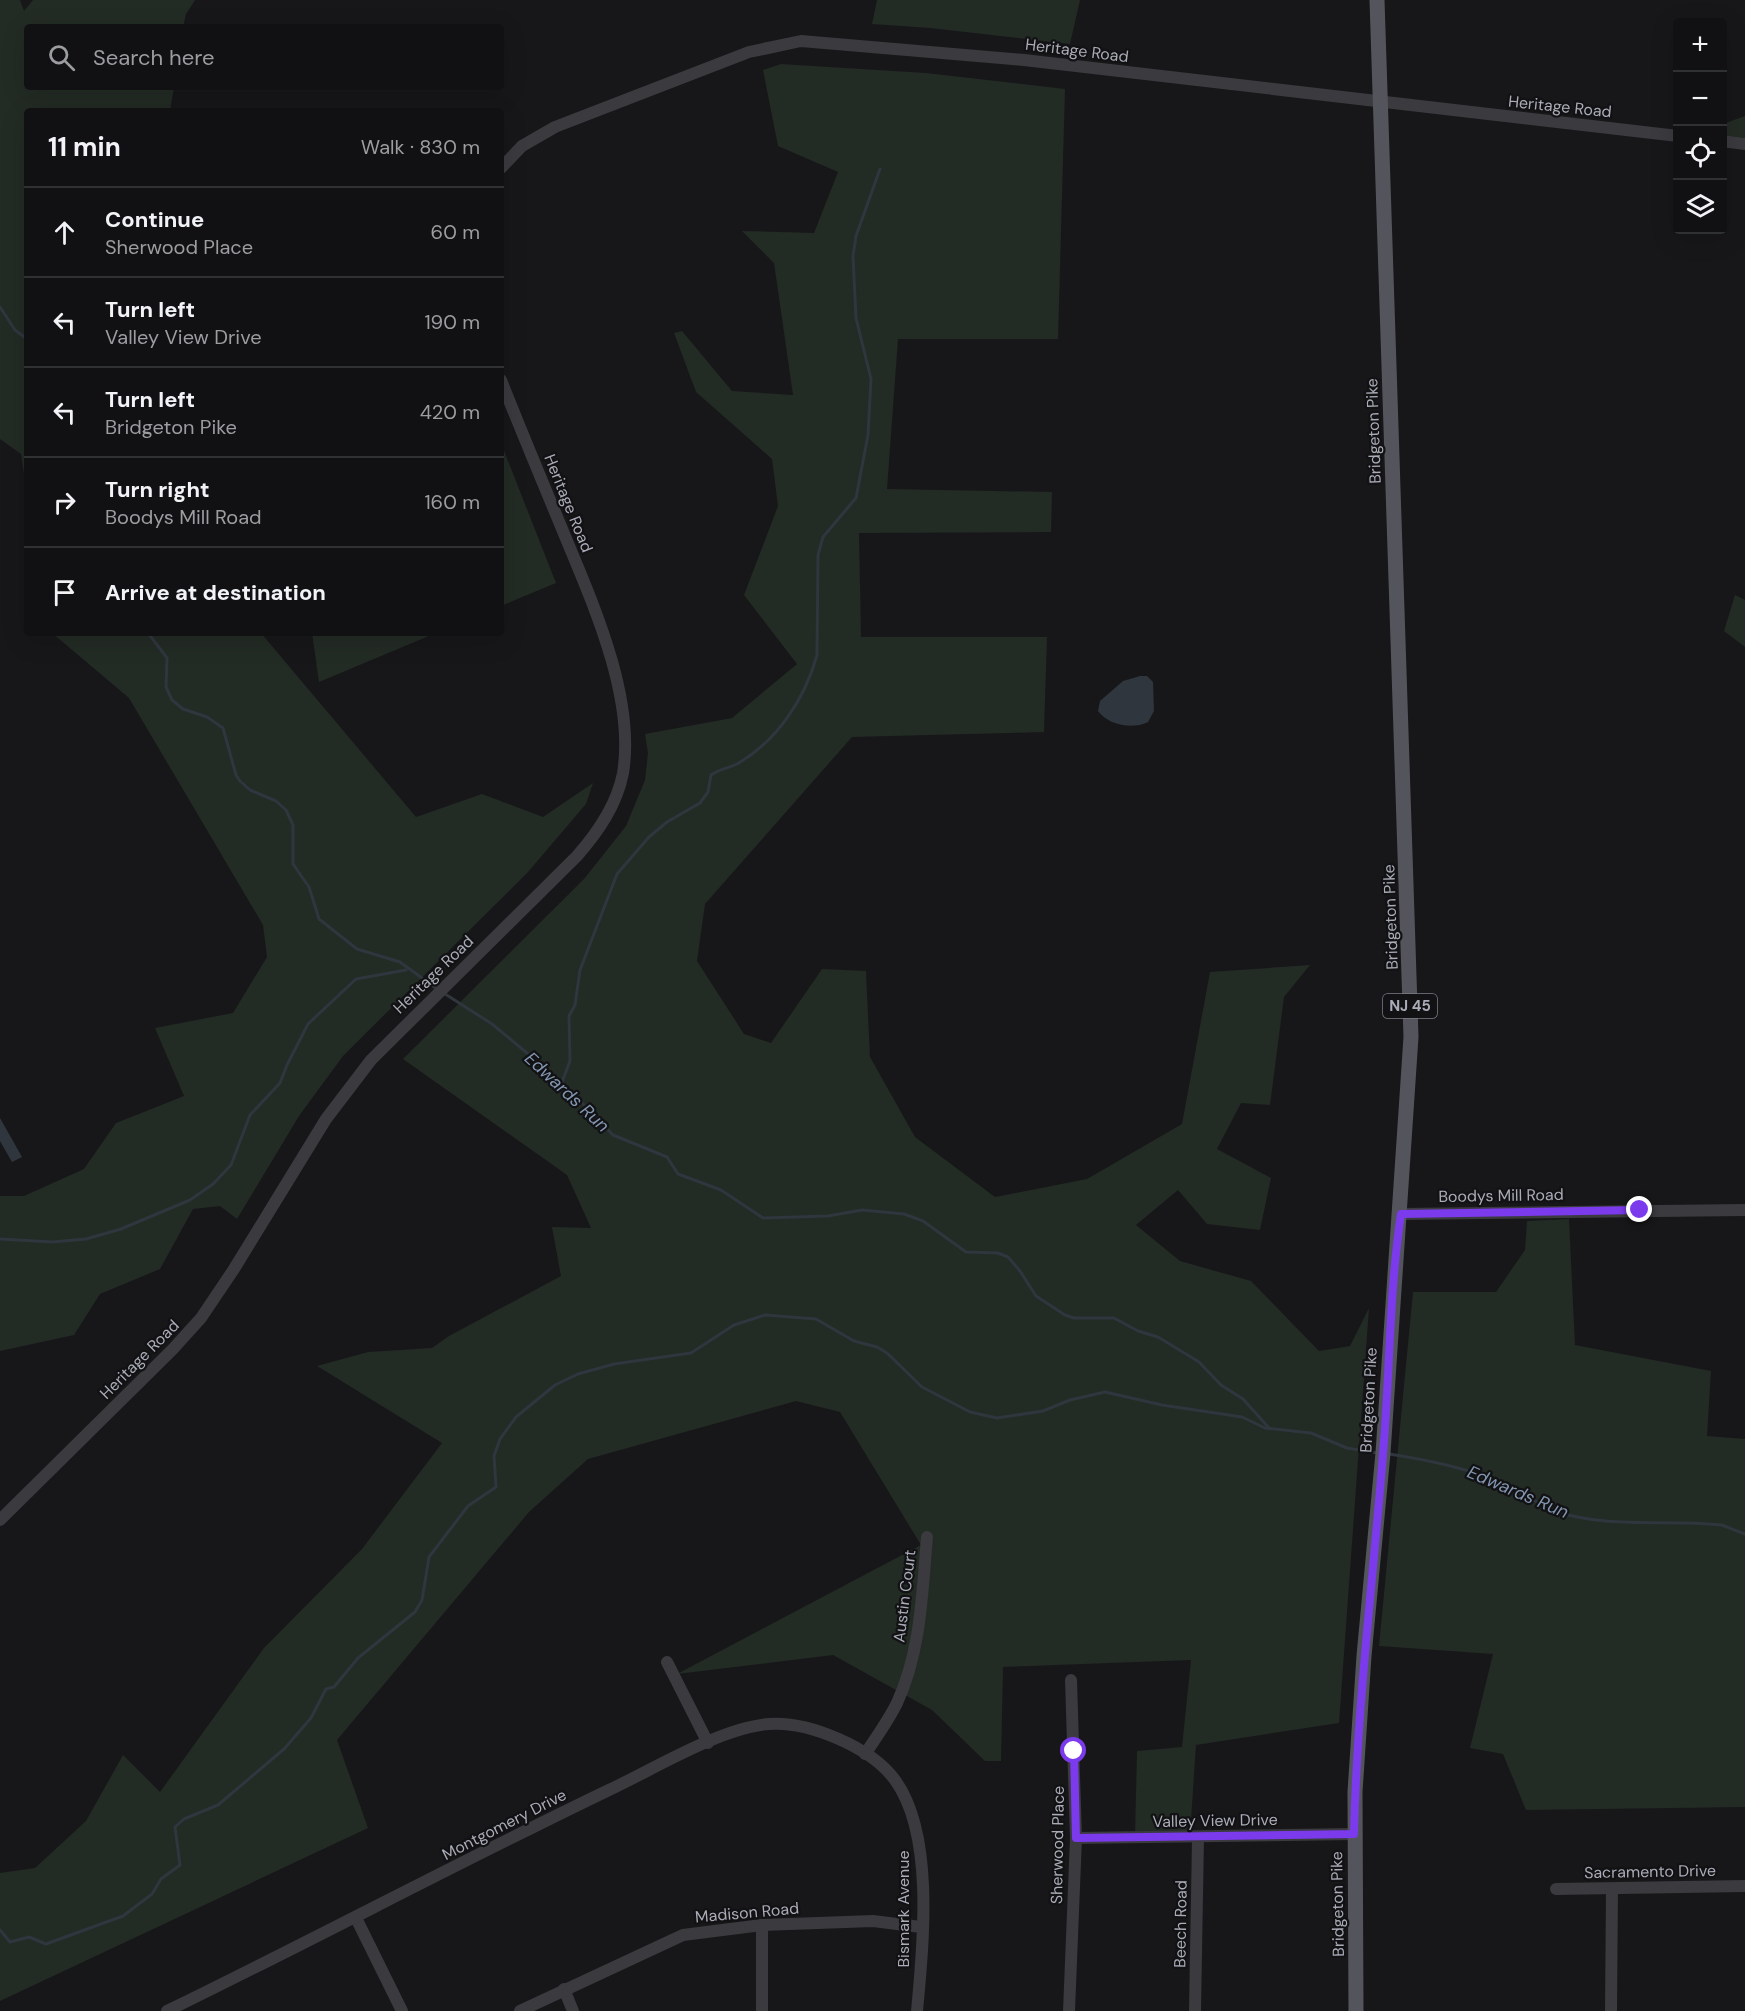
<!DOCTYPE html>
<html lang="en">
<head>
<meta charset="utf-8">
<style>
  :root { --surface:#111113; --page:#1a1a1c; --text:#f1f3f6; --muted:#9c9da0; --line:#303133 }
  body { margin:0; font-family:"DM Sans",sans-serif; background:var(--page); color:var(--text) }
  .controls { position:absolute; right:18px; top:18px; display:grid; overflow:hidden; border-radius:6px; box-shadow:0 6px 24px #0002 }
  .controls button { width:54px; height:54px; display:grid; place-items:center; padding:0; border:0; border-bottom:2px solid var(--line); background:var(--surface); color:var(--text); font:30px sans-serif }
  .stop { position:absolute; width:18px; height:18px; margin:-14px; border:4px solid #7c3aed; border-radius:50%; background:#fff }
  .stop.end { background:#7c3aed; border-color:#fff; box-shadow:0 2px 6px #0008 }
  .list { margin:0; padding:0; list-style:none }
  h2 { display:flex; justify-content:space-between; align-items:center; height:78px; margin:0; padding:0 24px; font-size:26px }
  h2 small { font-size:20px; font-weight:400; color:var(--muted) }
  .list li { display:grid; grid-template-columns:39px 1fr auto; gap:18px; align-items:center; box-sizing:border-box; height:90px; padding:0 24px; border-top:2px solid var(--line) }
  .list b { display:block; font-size:22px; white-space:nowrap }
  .list p { margin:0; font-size:20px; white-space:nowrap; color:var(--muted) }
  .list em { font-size:20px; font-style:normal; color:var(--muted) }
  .icon { flex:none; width:33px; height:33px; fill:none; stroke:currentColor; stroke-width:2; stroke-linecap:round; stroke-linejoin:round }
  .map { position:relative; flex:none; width:1745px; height:2011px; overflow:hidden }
  .search { position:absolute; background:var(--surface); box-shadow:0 6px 24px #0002; left:24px; top:24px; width:480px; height:66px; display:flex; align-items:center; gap:15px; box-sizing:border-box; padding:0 21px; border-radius:6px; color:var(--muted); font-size:22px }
  .panel { position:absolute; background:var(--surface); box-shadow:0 6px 24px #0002; left:24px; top:108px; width:480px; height:528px; border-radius:6px }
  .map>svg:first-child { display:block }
  .green { fill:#232b25 }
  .water { fill:#2f363e }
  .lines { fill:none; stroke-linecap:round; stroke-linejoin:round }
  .stream { stroke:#2f363e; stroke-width:3 }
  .minor { stroke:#3a3a3f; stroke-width:12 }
  .major { stroke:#54555c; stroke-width:15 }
  .route { stroke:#7c3aed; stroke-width:8 }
  .labels { text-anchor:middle; stroke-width:4.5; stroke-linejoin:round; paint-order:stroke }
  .shield { fill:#121214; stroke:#7c7e87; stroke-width:1.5 }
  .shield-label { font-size:15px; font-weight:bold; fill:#aaacb8 }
  .street-label { font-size:16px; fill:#aaacb8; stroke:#121214 }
  .water-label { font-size:18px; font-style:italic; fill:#8396b1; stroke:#121214 }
</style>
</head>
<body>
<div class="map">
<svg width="1745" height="2011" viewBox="0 0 1745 2011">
  <rect width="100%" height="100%" fill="#171719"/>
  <g class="green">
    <path d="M0,0h20l4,11 9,-11h162l-9,14 -3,13h-156v60h147l-4,24h-143v382l-6,-39 -21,-15z"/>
    <path d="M877,0h203l-10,44 -140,-16 -58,-4z"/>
    <path d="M781,64l145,9 139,16 -7,250h-160l-11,150 165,3 -1,40 -192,1 2,104h186l-3,95 -192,5 -147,167 -8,57 47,73 27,9 51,-74 44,2 4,86 45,80 80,60 92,-18 95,-55 28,-152 100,-7 -26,32 -14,108 -29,-2 -24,46 54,29 -11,52 -53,-6 -29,-34 -42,35 44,36 71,20 68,70 31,-5 19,-38 -30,415 -143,22 -6,90 -55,1 2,-85 45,-4 9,-87 -188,7 -2,94h-16l-53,-51 -99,-55 -156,19 244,-129 -81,-133 -44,-11 -208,58 -59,53 -192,228 31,88 -368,173v-128l35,-5 51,-47 37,-66 37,37 104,-144 98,-99 80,-106 -125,-77 51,-14 64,-4 17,-12 112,-60 -9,-49 39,1 -24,-53 -164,-116 181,-180 42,-53 19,-46 3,-27 -3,-19 87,-16 65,-54 -53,-69 34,-89 -6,-47 -76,-67 -22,-59 8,-2 50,60 61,4 -19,-132 -32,-32 72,2 24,-61 -60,-26 -15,-76z"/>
    <path d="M1745,116v22l-22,-3v-11z"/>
    <path d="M501,443l55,140 -55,23z"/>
    <path d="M1735,595l10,5v47l-21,-16z"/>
    <path d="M52,633h209l155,184 66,-23 61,23 50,-34 -7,21 -58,68 -185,184 -44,60 -62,103 -17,-13 -27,3 -33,60 -60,25 -26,41 -74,16v-155h24l60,-27 32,-46 68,-27 -29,-68 78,-15 34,-56 -4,-32 -134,-227z"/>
    <path d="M312,633h124l-117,49z"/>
    <path d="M1569,1219l6,126 136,26 -4,65 38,3v368l-219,3 -23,-56 -33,-6 23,-94 -114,-8 34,-354h83l29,-42 2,-29z"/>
  </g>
  <g class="water">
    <path d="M1140,676h7l6,6 1,29 -6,11c-16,8 -40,3 -50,-11l2,-10 23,-20z"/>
    <path d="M0,1118l22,39 -10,5 -12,-21z"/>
  </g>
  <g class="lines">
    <g class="stream">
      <path d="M0,307l15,23 12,9"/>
      <path d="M148,633l19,25 -1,29 6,13 11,9 24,8 16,11 13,47 4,6 10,9 26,11 10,9 7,15v39l16,23 10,32 38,30 43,13 37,27"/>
      <path d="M442,992l50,32 70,58 51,53 54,22 11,17 43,16 42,28 65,-2 34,-6 42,4 19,7 43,31 32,1 10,4 12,14 16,25 29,19 9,3h40l24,13 20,6 41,25 22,23 22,14 26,29"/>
      <path d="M562,1082l8,-21 -1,-45 6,-11 5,-35 37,-96 32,-37 18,-15 33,-19 8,-11 3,-17c8,-6 18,-7 26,-11 40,-23 68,-65 80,-109l1,-100 5,-18 33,-39 12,-63 3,-56 -15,-61 -3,-62 3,-20 24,-67"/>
      <path d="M0,1239l52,3 34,-3 35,-10 69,-29 23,-16 18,-19 19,-50 30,-32 7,-18 21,-41 48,-45 50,-9"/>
      <path d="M1389,1454c40,6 79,14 116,30 18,8 35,22 53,28 50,16 101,8 151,12l13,1 23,9"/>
      <path d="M0,1930l10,12 19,-5 17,7 77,-28 29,-22 9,-15 19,-14 -5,-38 9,-8 34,-14 66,-56 27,-31 15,-29 8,-2 24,-29 57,-46 7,-12 7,-43 39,-51 28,-19 -2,-31 6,-17 16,-22 39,-32 23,-11 36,-10 77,-11 43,-28 31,-10 51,4 38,22 23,6 10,6 35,34 48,25 27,6 46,-7 27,-11 35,-8 57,13 80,12 23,11 46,5 36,15 30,5"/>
    </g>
    <g class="minor">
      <path d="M1722,141l23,3"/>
      <path d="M501,168l21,-22 33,-19 194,-75 52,-11 223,19 654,76"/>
      <path d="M1401,1214l344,-4"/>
      <path d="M0,1520l173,-171 28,-31 33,-49 92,-150 45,-59 206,-204c21,-24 40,-51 46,-83 13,-79 -34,-178 -63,-249 -20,-48 -40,-96 -59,-144"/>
      <path d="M667,1662l41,81"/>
      <path d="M865,1754c11,-16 23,-33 32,-51 24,-52 25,-109 30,-166"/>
      <path d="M1076,1838l278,-4"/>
      <path d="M1556,1889l189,-3"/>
      <path d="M356,1918l46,93"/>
      <path d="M564,1989l9,22"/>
      <path d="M167,2011c148,-72 294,-150 442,-221 45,-21 111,-62 160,-66 39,-3 102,23 126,56 40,55 28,166 22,231"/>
      <path d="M520,2011l163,-76 79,-10 111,-4 48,6"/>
      <path d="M762,2011v-86"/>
      <path d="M1069,2011l7,-173 -5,-158"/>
      <path d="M1195,2011l3,-173"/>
      <path d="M1611,2011l1,-122"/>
    </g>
    <path class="major" d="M1356,2011l-1,-219 9,-136 19,-203 28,-416 -34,-1037"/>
  </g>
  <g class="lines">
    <path class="route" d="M1074,1751l2,87 278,-4c3,-127 19,-253 29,-380 7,-80 6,-161 18,-240l239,-4"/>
  </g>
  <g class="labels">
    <rect class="shield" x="1383" y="994" width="54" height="24" rx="4.5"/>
    <g class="shield-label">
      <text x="1410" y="1011">NJ 45</text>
    </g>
    <g class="street-label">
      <text transform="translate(1077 50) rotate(7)" y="6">Heritage Road</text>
      <text transform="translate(1560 106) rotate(6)" y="6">Heritage Road</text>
      <text transform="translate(1373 431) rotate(-92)" y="6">Bridgeton Pike</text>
      <text transform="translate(569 503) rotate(68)" y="6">Heritage Road</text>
      <text transform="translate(1390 917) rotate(-92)" y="6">Bridgeton Pike</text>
      <text transform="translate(433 974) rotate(-44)" y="6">Heritage Road</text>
      <text transform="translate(1501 1195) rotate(-1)" y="6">Boodys Mill Road</text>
      <text transform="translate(139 1359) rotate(-45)" y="6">Heritage Road</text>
      <text transform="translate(1368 1400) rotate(-87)" y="6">Bridgeton Pike</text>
      <text transform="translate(904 1596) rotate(-83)" y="6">Austin Court</text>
      <text transform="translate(1215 1820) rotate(-1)" y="6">Valley View Drive</text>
      <text transform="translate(504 1824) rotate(-27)" y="6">Montgomery Drive</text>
      <text transform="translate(1057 1845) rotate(-89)" y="6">Sherwood Place</text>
      <text transform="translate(1650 1871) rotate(-1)" y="6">Sacramento Drive</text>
      <text transform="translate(1337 1904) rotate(-91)" y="6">Bridgeton Pike</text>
      <text transform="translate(903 1909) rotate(-90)" y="6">Bismark Avenue</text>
      <text transform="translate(747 1912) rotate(-5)" y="6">Madison Road</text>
      <text transform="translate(1180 1924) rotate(-89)" y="6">Beech Road</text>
    </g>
    <g class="water-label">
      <text transform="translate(567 1092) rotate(43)" y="6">Edwards Run</text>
      <text transform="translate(1518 1492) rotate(23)" y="6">Edwards Run</text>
    </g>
  </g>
</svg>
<div class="controls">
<button>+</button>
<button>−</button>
<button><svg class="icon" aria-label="locate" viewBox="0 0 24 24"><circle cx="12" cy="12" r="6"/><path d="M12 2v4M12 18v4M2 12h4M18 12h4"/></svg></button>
<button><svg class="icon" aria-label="layers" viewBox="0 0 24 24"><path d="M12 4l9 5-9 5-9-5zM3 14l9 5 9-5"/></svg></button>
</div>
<div class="stop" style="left:1074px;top:1751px"></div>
<div class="stop end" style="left:1640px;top:1210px"></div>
<div class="search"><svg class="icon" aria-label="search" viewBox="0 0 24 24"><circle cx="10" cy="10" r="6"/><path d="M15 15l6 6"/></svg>Search here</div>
<section class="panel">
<h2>11 min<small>Walk · 830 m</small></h2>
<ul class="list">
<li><svg class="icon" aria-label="ahead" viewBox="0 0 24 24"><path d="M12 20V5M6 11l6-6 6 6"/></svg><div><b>Continue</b><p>Sherwood Place</p></div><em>60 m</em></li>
<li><svg class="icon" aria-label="left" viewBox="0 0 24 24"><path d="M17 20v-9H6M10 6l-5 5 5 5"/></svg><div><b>Turn left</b><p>Valley View Drive</p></div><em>190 m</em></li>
<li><svg class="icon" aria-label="left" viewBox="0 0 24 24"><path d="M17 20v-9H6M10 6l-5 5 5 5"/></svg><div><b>Turn left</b><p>Bridgeton Pike</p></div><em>420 m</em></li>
<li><svg class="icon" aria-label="right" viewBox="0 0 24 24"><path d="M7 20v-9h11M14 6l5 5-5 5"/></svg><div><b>Turn right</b><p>Boodys Mill Road</p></div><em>160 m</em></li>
<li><svg class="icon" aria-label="arrive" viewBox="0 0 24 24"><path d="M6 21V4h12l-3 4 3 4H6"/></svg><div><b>Arrive at destination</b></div></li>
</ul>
</section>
</div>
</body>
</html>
